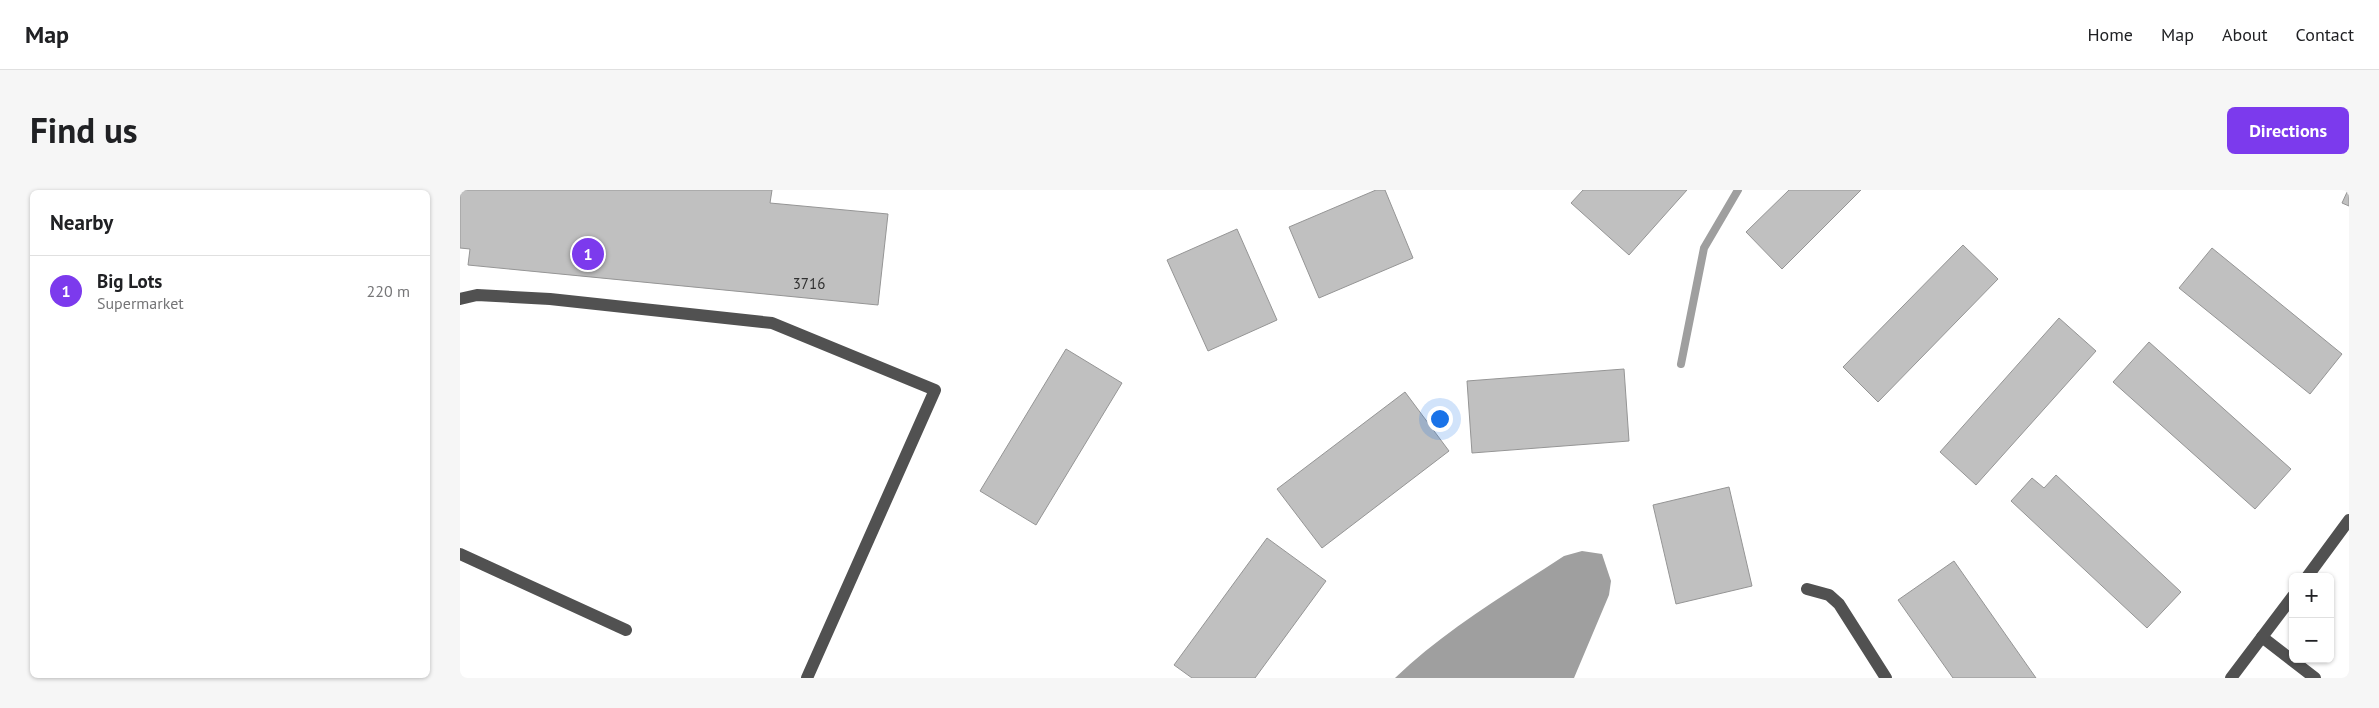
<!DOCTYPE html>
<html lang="en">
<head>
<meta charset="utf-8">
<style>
  :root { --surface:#fff; --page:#f6f6f6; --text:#202124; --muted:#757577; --line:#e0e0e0; --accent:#7c3aed }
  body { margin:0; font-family:"PT Sans",sans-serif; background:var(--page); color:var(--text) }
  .controls { position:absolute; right:15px; bottom:15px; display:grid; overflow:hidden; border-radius:8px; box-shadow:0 1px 4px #0004 }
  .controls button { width:45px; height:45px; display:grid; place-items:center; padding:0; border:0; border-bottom:1px solid var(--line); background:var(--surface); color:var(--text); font:25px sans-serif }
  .you { position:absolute; left:979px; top:228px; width:18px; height:18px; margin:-12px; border:4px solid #fff; border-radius:50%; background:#1a73e8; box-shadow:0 0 0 8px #1a73e833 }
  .badge { display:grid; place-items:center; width:32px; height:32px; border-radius:50%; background:var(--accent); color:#fff; font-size:16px; font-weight:700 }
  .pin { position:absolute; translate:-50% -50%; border:2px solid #fff; box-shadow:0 1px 5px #0006 }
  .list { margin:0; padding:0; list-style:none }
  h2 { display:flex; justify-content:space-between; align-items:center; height:65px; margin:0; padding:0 20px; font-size:21px }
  h2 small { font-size:16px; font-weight:400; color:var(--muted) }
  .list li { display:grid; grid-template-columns:32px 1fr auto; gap:15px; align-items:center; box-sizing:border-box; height:70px; padding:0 20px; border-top:1px solid var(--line) }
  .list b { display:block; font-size:19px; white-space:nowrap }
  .list p { margin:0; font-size:16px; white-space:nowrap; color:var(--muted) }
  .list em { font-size:16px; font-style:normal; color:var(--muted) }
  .map { position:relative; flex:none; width:1889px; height:488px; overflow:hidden; border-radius:8px }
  header { display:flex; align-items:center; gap:30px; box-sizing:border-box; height:70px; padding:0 25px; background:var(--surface); border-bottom:1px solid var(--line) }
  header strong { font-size:24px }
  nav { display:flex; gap:28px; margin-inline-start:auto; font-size:18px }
  .intro { display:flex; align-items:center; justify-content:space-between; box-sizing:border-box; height:120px; padding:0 30px }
  h1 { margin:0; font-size:35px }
  .button { padding:12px 22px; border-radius:8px; background:var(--accent); color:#fff; font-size:18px; font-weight:700 }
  main { display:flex; gap:30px; padding:0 30px }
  aside { flex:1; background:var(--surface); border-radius:8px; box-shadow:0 1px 4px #0004 }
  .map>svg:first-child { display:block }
  .water { fill:#9f9f9f }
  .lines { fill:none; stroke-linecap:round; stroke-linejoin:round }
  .stream { stroke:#9f9f9f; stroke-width:8 }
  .building { fill:#c0c0c0; stroke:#959595 }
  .minor { stroke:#515151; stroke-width:12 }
  .labels { text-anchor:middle; stroke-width:5; stroke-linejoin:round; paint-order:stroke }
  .number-label { font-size:15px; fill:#303030 }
</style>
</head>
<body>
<header>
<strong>Map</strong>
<nav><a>Home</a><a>Map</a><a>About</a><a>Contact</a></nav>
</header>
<div class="intro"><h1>Find us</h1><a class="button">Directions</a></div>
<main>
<aside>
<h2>Nearby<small></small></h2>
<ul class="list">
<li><span class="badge">1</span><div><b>Big Lots</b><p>Supermarket</p></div><em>220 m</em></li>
</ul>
</aside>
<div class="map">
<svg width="1889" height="488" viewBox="0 0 1889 488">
  <rect width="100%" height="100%" fill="#fff"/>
  <path class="water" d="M1122,361l20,3 9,27 -2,14 -35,83h-179c50,-48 111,-84 169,-122z"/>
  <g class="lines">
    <path class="stream" d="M1221,174l23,-116 34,-58"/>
  </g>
  <g class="building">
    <path d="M0,0h312l-2,13 118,11 -10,91 -410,-40 2,-16 -10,-1z"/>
    <path d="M916,0h9l28,68 -94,40 -30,-71z"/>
    <path d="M1123,0h104l-58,65 -58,-52z"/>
    <path d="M1329,0h72l-79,79 -36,-37z"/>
    <path d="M1888,0h1v16l-7,-3z"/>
    <path d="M777,39l40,91 -69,31 -41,-91z"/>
    <path d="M1503,55l35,34 -120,123 -35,-35z"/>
    <path d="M1752,58l130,106 -32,40 -131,-106z"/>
    <path d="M1599,128l37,33 -120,134 -36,-33z"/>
    <path d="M1689,152l142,127 -36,40 -142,-127z"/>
    <path d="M606,159l56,34 -86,142 -56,-34z"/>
    <path d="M1164,179l5,72 -157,12 -5,-72z"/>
    <path d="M945,202l44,59 -127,97 -45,-59z"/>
    <path d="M1596,285l125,117 -34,36 -136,-127 21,-23 12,10z"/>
    <path d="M1269,297l23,99 -76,18 -23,-99z"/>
    <path d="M807,348l59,43 -71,97h-63l-18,-13z"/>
    <path d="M1494,371l82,117h-83l-55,-78z"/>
  </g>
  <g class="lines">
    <g class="minor">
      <path d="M0,109l17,-4 73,4 222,24 163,67 -128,288"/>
      <path d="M0,364l166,76"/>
      <path d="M1847,387l42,-57"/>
      <path d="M1347,399l22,6 10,9 47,74"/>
      <path d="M1802,447l53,41"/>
      <path d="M1771,488l62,-82"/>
    </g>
  </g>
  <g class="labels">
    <g class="number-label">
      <text x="349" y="99">3716</text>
    </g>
  </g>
</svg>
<div class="controls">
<button>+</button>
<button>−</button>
</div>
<div class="you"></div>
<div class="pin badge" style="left:128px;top:64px">1</div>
</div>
</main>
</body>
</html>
